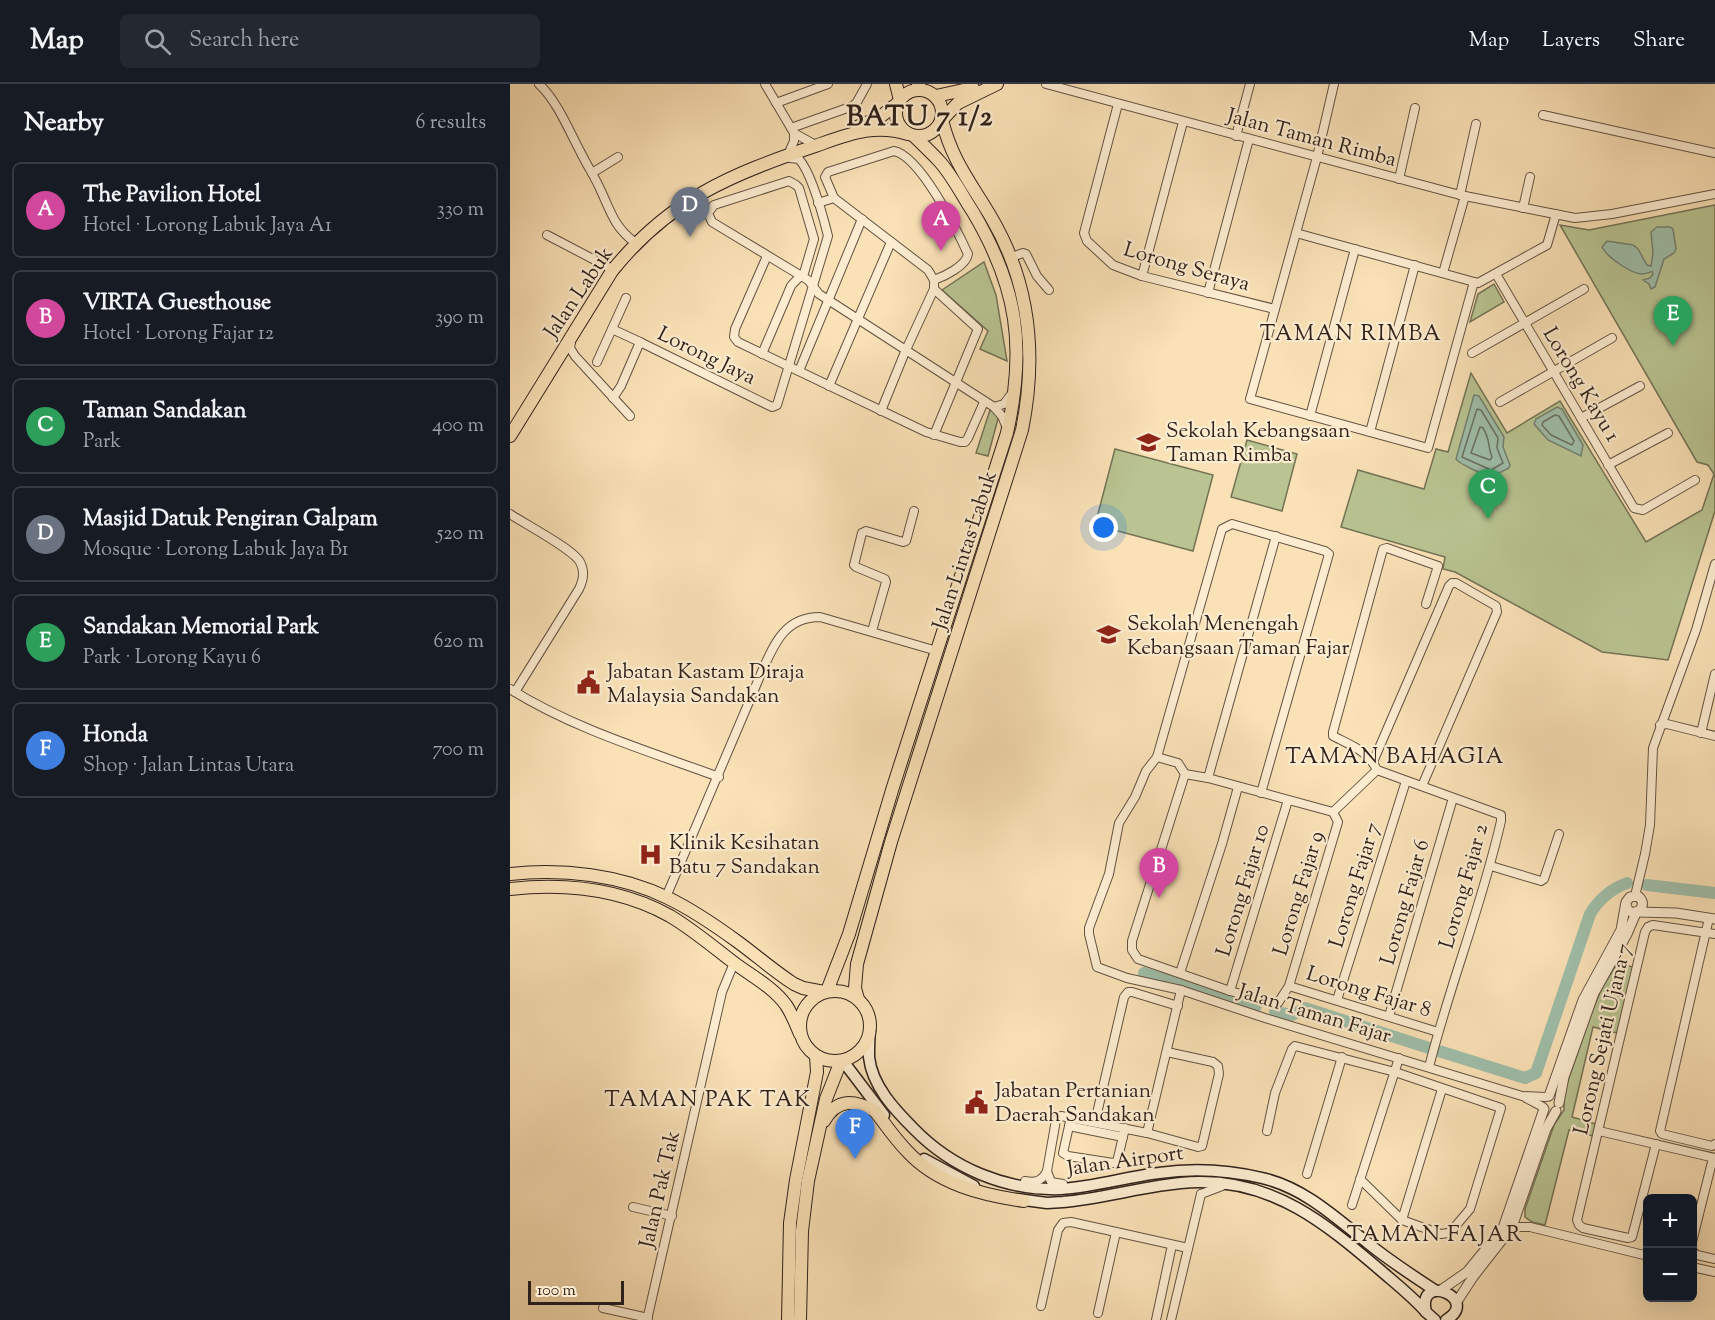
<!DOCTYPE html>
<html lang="en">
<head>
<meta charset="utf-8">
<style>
  :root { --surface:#171b24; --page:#242831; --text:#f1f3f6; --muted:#9ea1a6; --line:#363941; --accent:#ea580c }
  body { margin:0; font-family:"Sorts Mill Goudy",serif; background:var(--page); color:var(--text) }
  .controls { position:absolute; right:18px; bottom:18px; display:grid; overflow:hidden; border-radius:9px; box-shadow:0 6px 24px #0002 }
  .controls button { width:54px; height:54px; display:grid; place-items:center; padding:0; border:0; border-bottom:2px solid var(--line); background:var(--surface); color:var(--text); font:30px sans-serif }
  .scale { position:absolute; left:18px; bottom:15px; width:96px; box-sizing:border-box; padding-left:6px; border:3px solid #30221b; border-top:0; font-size:16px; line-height:21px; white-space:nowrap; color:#30221b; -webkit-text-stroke:4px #fcecd0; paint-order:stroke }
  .you { position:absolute; left:594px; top:444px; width:21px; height:21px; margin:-15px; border:4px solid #fff; border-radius:50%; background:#1a73e8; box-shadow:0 0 0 9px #1a73e833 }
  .badge { display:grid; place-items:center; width:39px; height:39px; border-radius:50%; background:var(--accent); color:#fff; font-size:20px; font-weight:700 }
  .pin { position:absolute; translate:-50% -50px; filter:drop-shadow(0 2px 3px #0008) }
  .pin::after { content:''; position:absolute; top:32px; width:21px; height:18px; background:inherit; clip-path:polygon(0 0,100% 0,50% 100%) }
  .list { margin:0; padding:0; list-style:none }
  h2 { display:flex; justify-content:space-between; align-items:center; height:78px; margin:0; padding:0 24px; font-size:26px }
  h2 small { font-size:20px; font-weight:400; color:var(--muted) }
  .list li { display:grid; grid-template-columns:39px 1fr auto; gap:18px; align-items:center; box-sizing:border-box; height:96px; margin:0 12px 12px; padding:0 12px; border:2px solid var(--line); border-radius:9px }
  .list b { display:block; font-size:22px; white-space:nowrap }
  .list p { margin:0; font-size:20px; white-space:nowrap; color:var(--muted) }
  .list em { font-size:20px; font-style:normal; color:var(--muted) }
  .icon { flex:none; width:33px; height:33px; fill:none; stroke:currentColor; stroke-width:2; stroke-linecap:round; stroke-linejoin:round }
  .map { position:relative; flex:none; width:1205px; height:1236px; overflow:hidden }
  header { display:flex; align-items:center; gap:36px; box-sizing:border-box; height:84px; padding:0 30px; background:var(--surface); border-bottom:2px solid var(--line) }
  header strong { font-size:28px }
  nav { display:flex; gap:33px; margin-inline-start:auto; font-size:21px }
  .search { width:420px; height:54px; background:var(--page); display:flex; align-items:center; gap:15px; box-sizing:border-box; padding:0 21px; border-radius:9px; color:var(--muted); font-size:22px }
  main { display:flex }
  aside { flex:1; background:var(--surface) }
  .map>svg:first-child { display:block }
  .green { fill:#b9c492; stroke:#747356; stroke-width:1.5 }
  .water { fill:#9fbea9; stroke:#738070; stroke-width:1.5 }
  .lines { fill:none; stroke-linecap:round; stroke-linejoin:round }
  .shore { stroke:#687062; stroke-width:1.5 }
  .river { stroke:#9fbea9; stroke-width:12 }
  .minor-casing { stroke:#625242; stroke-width:10 }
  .tertiary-casing { stroke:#625242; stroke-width:11 }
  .secondary-casing { stroke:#30221b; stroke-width:13 }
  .primary-casing { stroke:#30221b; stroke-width:14 }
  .trunk-casing { stroke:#30221b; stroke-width:14 }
  .minor { stroke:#fcecd0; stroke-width:8 }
  .tertiary { stroke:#fcecd0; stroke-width:9 }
  .secondary { stroke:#fcecd0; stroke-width:10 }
  .primary { stroke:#fae1b6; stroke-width:12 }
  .trunk { stroke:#fae1b6; stroke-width:12 }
  .labels { text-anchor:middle; stroke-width:4.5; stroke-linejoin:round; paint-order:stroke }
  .street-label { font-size:21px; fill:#30221b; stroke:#fcecd0 }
  .poi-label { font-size:21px; fill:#30221b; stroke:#fcecd0; text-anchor:start }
  .neighbourhood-label { font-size:22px; letter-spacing:1.5px; fill:#30221b; stroke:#fcecd0 }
  .district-label { font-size:27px; font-weight:bold; letter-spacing:1.5px; fill:#30221b; stroke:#fcecd0 }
</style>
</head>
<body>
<header>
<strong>Map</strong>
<div class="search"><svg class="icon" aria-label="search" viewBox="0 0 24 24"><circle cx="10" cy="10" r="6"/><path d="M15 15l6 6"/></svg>Search here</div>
<nav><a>Map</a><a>Layers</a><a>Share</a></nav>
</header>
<main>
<aside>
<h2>Nearby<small>6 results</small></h2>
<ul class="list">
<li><span class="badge" style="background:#d1479c">A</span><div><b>The Pavilion Hotel</b><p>Hotel · Lorong Labuk Jaya A1</p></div><em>330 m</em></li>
<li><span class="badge" style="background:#d1479c">B</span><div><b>VIRTA Guesthouse</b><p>Hotel · Lorong Fajar 12</p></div><em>390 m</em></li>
<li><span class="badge" style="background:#2e9e5b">C</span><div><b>Taman Sandakan</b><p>Park</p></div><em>400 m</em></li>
<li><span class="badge" style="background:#6b7280">D</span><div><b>Masjid Datuk Pengiran Galpam</b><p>Mosque · Lorong Labuk Jaya B1</p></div><em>520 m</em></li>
<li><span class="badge" style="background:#2e9e5b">E</span><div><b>Sandakan Memorial Park</b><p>Park · Lorong Kayu 6</p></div><em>620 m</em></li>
<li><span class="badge" style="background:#3f7fe0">F</span><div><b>Honda</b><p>Shop · Jalan Lintas Utara</p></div><em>700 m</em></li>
</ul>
</aside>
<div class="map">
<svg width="1205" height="1236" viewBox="0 0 1205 1236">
  <rect width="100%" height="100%" fill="#fae1b6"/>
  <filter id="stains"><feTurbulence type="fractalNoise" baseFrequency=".00333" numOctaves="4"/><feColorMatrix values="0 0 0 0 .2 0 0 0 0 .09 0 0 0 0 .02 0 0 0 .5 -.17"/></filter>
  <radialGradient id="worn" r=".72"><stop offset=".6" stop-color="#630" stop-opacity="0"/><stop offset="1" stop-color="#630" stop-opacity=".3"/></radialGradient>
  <g class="green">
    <path d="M1205,121v306l-47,149 -66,-8 -147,-80 -12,-3 2,-12 -104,-30 17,-57 66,19 12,-40 12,3 23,-79 36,60 53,-32 86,141 56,-32 12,-36 -6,-9 -11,-3 -137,-237 29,5z"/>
    <path d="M474,178l12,33 11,66 -27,-12 8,-18 -46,-41z"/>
    <path d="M984,200l10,18 -34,20 8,-28z"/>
    <path d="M480,326l9,5 -11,41 -12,-3z"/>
    <path d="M737,356l50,14 -15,57 -51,-14z"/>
    <path d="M605,365l98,26 -20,76 -98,-26z"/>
    <path d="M1107,879l16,4 -16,66 -24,-6 -21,90 24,7 -3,12 -24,-6 -24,95 -13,-3 -7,-5v-8l29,-84 10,-15v-18l28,-80 9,-22z"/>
  </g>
  <g class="water">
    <path d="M1147,143h13l3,2 3,20 -2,4 -10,6 -9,28 -4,2 -2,-5 -6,-4 7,-2 3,-4 -1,-3c0,1 -8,3 -9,3 -11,1 -37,-18 -41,-27l5,-6 26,4 5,4 9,16 4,1 2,-13 -2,-21z"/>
    <path d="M964,311l5,1 25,41 -1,10 7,18 -1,3c-5,2 -13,8 -19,8 -5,0 -32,-13 -34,-17z"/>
    <path d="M1047,323l5,2 21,36 -2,11 -33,-16 -14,-16 2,-5z"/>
  </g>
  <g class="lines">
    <g class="shore">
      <path d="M967,325l4,1 17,28 -1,10 6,15 -12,7 -29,-13z"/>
      <path d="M1045,331l4,1 15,25 -2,4 -21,-10 -9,-10 1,-3z"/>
      <path d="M970,343l3,1c8,13 4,17 9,29l-2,3 -19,-7z"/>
    </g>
    <g class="river">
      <path d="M1137,801l68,8"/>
      <path d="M634,889l112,33"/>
      <path d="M765,928l17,3 13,-7 124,40"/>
      <path d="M929,967l86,27 11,-5 54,-159c9,-15 21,-25 37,-31"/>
    </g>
    <defs>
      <g id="minor">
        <path d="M29,0c19,18 30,47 43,71 6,12 14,24 19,36 10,21 13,35 32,50"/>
        <path d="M255,0l29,49 18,10"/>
        <path d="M536,0l414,111 115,23 37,-4 103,-20"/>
        <path d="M266,19l52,-19"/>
        <path d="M608,20l-34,129 3,8 26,24 29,11 133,33 42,-152 17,-73"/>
        <path d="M1033,31l172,38"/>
        <path d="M281,44l62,-22 4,-4 10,-18"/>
        <path d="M726,52l14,-52"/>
        <path d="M280,66l4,-9v-8"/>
        <path d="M82,89l26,-16"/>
        <path d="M889,95l16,-71"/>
        <path d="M950,111l16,-71"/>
        <path d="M324,114l-9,-21 3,-5 66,-21c26,5 63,79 74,103 -2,12 -23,22 -34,26"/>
        <path d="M308,119l16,-5 94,72 6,10"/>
        <path d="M1013,124l7,-31"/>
        <path d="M786,149l182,50 69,-38 9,-31"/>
        <path d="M37,151l63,33"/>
        <path d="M257,172l-32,73 -1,8 4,5 188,90 34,10h5l3,-4 16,-36"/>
        <path d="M502,173l11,-4 3,1 11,22 12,14"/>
        <path d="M933,189l22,-77"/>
        <path d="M986,190l138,234 9,2 52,-30"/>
        <path d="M632,192l41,-154"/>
        <path d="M424,205l44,40 -44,106"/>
        <path d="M698,209l41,-154"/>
        <path d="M765,225l-25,90 178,49 46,-166"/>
        <path d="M102,245l28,13"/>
        <path d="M61,258l-1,6 5,8 55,60"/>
        <path d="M962,269l112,-64"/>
        <path d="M252,270l29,-68c4,-5 9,-9 13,-13l10,-34 -15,-51 -3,-3 -7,-4 -75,24 -6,8 4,9 96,58 11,14 175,113 8,9 5,12"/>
        <path d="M87,278l29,-64"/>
        <path d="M289,287l63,-152"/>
        <path d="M319,302l62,-144"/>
        <path d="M103,314l8,-12 19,-44 132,65 5,-2 51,-169c-5,-20 -16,-62 -29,-77l-9,-1"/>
        <path d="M990,318l112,-64"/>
        <path d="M484,323l10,-3 9,-12"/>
        <path d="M371,327l24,-59 29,-63v-5"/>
        <path d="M800,332l45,-167"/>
        <path d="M1071,334l59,-32"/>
        <path d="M860,348l45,-167"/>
        <path d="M1098,381l60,-32"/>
        <path d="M0,430c15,10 63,35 70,48 5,9 3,19 -1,27l-64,103"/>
        <path d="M916,520l12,-38 -51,-18 -4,1 -50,183v4l4,2c18,9 31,14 40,32l124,45v6c-19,84 -51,163 -72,246"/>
        <path d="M362,547l14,-49 -1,-3 -29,-12 -2,-2 8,-32 4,-2 37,11 3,-1 8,-30"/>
        <path d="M0,605c64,40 138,62 209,88"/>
        <path d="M1150,641l7,-1 48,12"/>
        <path d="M1191,649l14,-59"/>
        <path d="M647,673l21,6 7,11 -53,167v9l6,9 92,32 43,12h5l11,-17 49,-164 -5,-10"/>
        <path d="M863,678l76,-176 3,-3h4l40,23 1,6 -75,174"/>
        <path d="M675,690l23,4 125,34"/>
        <path d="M698,694l68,-242"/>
        <path d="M751,709l68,-239 -4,-3 -93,-27 -10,5 -65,228 -11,14 -11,26 -16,26 -10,51 -20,54v6l8,33 30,11 54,12 84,28 257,78 24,1"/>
        <path d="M823,728l44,-42"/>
        <path d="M981,782l50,15 3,-2 15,-45"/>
        <path d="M1125,812l10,-42 5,-29 3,-77 43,-118 19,-66"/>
        <path d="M156,813l97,-228c12,-27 23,-52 57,-52l117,34"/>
        <path d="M1199,834l-49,213 2,3 50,12 3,-2"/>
        <path d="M670,889l42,-129 16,-57"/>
        <path d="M779,902l149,46"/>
        <path d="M720,907l58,-191"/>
        <path d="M827,916l69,-219"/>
        <path d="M879,932l64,-218"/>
        <path d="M1016,1014l17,9"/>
        <path d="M561,1033l-8,36 5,3 45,7 4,-1 8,-34"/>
        <path d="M585,1038l29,-125 4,-5h4l46,14"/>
        <path d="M559,1042l54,11"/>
        <path d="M757,1047l8,-38 17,-44 3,-3 100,26 106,36 -31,101 -17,20 -5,4 -7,1 -39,-14 -42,-41"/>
        <path d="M1089,1047l116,27"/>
        <path d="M637,1049l34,-143"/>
        <path d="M1146,1060l-24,93 -4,1 -45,-10 -4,-3 -2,-5 68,-288 3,-5 5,-2 62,9"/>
        <path d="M537,1087l9,-51 5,-4 86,17 51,14 4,-1 17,-72 -1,-8 -5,-4 -46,-10"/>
        <path d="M797,1090l35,-117"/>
        <path d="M515,1097c11,2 17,0 22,-10l4,11 12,2"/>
        <path d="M691,1110l21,-8"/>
        <path d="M842,1121l47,-147"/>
        <path d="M123,1123l39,9"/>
        <path d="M892,1136l40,-131"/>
        <path d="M1000,1148l8,-5h12l118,29"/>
        <path d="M1182,1158l21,-84"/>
        <path d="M1182,1167l5,4 18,4"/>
        <path d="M1182,1183l23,5"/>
        <path d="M531,1222l17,-76 5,-7 8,-1 117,26"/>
        <path d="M93,1224l45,10"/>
        <path d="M588,1229l18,-81"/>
        <path d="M137,1236l75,-328 12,-29"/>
        <path d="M646,1236l16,-75"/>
        <path d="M661,1236l30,-126"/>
      </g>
      <g id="tertiary">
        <path d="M1128,828l38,1 39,6"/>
        <path d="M1039,1012l34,-96 38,-70 5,-28 4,-5 8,-1c5,4 6,9 2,14l-7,3 -5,-3 -2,-5"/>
        <path d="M1049,1019l5,-26 30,-84 33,-59 9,-21"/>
        <path d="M931,1206l26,-18 36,-44 41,-119"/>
        <path d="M946,1219l17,-26 39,-50 34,-98 10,-18"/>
      </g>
      <g id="secondary">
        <path d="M360,946c-1,9 -1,18 -1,27 3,29 26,53 45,72 38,39 92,62 147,60 33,-2 65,-12 98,-16 34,-5 69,-3 103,5 43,10 74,40 107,66 21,17 44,32 67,47"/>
        <path d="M333,977l41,54"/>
        <path d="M414,1075l50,27"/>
        <path d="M507,1115l30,4 16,-1c45,-4 90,-19 136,-20 75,-1 126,41 180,87 16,14 33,27 47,43"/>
        <path d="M925,1236l-9,-8c-10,-41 56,-13 20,8"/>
      </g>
      <g id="primary">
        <path d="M386,0l4,16"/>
        <path d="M408,0l3,6"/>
        <path d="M0,790c52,-6 111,1 158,24 25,12 48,28 70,44 19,14 36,29 56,42l9,4 21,4"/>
        <path d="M0,805c55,-6 111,0 160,27 22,13 42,30 63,46 17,13 40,25 53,43 6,9 10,19 14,29"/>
        <circle cx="325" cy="942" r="35"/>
        <path d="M317,907l22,-57 44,-147 114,-354c19,-86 11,-145 -34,-221 -11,-17 -20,-35 -33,-50 -8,-9 -17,-17 -26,-26"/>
        <path d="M348,915l-3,-11 2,-24 34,-122 131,-412c15,-74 8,-147 -31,-213 -20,-34 -39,-56 -49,-97"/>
        <path d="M314,1037c13,-23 30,-21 51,-10 10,13 20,28 32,40 30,33 75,44 117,50"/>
        <path d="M278,1236l2,-97 6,-43 21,-108 -1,-16"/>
        <path d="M290,1236l2,-89 6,-50 18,-82 15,-38"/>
      </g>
      <g id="trunk">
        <circle cx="409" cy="29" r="23"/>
        <path d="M426,12l37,-8"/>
        <path d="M432,36l16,-17 39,-19"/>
        <path d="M347,43l23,-10 18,-14"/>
        <path d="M0,352l102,-165c57,-71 119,-97 203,-125 32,-11 59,-23 93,-12"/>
      </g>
    </defs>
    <use href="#minor" class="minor-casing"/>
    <use href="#tertiary" class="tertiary-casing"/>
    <use href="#secondary" class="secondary-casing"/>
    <use href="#primary" class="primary-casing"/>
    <use href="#trunk" class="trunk-casing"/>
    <use href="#minor" class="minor"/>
    <use href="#tertiary" class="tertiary"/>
    <use href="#secondary" class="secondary"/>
    <use href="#primary" class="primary"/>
    <use href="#trunk" class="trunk"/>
  </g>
  <defs>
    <symbol id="school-bare" viewBox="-9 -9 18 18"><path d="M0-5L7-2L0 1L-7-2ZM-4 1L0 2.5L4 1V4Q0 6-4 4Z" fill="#8f2418" stroke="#fcecd0" stroke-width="2.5" paint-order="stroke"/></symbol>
    <symbol id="civic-bare" viewBox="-9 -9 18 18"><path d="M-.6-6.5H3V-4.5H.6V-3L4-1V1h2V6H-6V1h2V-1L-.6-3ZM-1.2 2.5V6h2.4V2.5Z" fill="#8f2418" stroke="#fcecd0" stroke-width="2.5" paint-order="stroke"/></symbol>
    <symbol id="hospital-bare" viewBox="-9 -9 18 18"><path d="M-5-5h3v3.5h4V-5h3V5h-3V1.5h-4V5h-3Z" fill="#8f2418" stroke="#fcecd0" stroke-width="2.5" paint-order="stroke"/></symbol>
  </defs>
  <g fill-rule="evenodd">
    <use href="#school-bare" x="622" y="342" width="33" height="33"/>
    <use href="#school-bare" x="582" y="534" width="33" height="33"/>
    <use href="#civic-bare" x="62" y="582" width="33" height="33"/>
    <use href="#hospital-bare" x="124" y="754" width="33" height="33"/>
    <use href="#civic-bare" x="450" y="1002" width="33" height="33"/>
  </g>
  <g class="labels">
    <g class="street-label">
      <text transform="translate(802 53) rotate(15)" y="7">Jalan Taman Rimba</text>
      <text transform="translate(677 182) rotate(16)" y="7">Lorong Seraya</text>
      <text transform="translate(68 208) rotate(-56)" y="7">Jalan Labuk</text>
      <text transform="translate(197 271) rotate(26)" y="7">Lorong Jaya</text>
      <text transform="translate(1072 300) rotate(59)" y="7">Lorong Kayu 1</text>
      <text transform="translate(454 466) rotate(-72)" y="7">Jalan Lintas Labuk</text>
      <text transform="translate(844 801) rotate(-73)" y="7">Lorong Fajar 7</text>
      <text transform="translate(953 802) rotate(-74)" y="7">Lorong Fajar 2</text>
      <text transform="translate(732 806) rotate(-73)" y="7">Lorong Fajar 10</text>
      <text transform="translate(788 809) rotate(-73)" y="7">Lorong Fajar 9</text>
      <text transform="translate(894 818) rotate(-74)" y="7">Lorong Fajar 6</text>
      <text transform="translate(859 907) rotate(17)" y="7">Lorong Fajar 8</text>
      <text transform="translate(805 929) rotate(17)" y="7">Jalan Taman Fajar</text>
      <text transform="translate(1092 955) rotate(-77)" y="7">Lorong Sejati Ujana 7</text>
      <text transform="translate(615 1076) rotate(-8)" y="7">Jalan Airport</text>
      <text transform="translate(149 1105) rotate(-77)" y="7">Jalan Pak Tak</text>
    </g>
    <g class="poi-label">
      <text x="656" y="353">Sekolah Kebangsaan<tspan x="656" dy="24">Taman Rimba</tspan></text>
      <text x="617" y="546">Sekolah Menengah<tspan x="617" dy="24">Kebangsaan Taman Fajar</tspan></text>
      <text x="97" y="594">Jabatan Kastam Diraja<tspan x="97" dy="24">Malaysia Sandakan</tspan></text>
      <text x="159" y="765">Klinik Kesihatan<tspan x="159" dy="24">Batu 7 Sandakan</tspan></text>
      <text x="485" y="1013">Jabatan Pertanian<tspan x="485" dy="24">Daerah Sandakan</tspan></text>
    </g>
    <g class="neighbourhood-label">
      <text x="841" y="256">TAMAN RIMBA</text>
      <text x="885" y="679">TAMAN BAHAGIA</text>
      <text x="198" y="1022">TAMAN PAK TAK</text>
      <text x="925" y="1157">TAMAN FAJAR</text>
    </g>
    <g class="district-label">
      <text x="410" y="41">BATU 7 1/2</text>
    </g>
  </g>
  <rect width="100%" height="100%" filter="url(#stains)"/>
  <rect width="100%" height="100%" fill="url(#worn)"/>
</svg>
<div class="controls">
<button>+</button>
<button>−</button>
</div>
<div class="scale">100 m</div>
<div class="you"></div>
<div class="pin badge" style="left:431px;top:167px;background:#d1479c">A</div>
<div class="pin badge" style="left:649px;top:814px;background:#d1479c">B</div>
<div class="pin badge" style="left:978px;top:435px;background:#2e9e5b">C</div>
<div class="pin badge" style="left:180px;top:153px;background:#6b7280">D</div>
<div class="pin badge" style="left:1163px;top:262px;background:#2e9e5b">E</div>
<div class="pin badge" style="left:345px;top:1075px;background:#3f7fe0">F</div>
</div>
</main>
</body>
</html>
